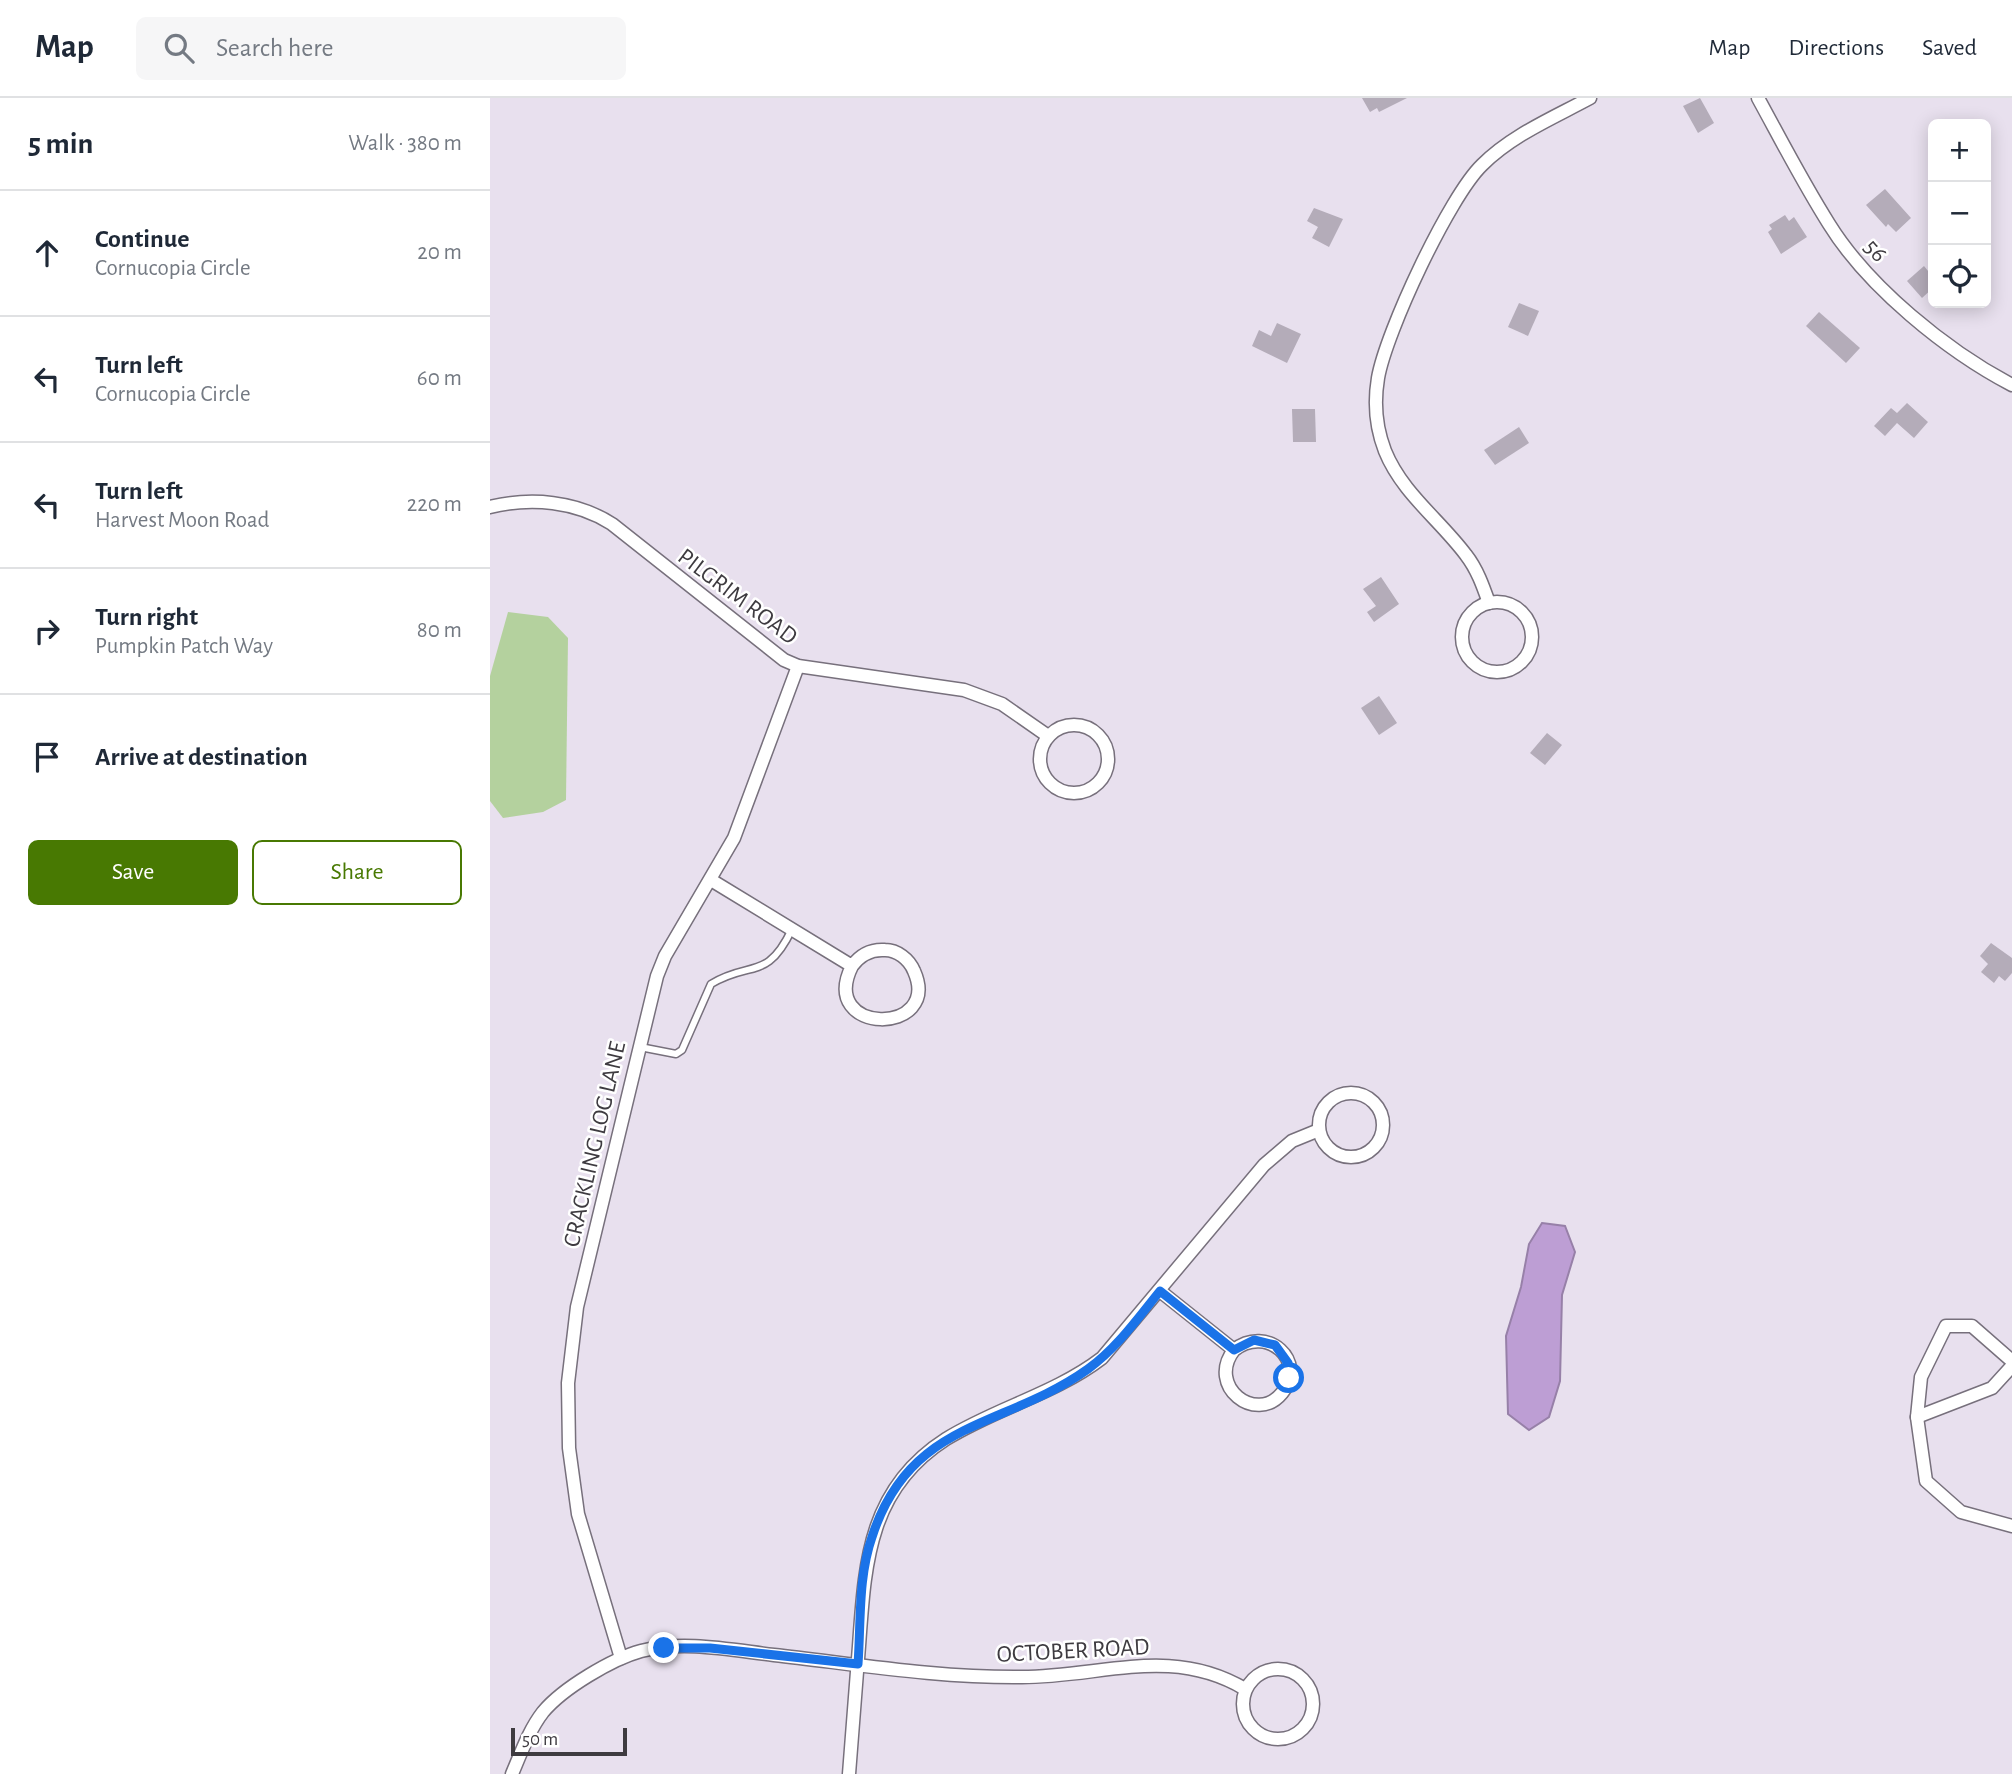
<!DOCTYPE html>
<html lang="en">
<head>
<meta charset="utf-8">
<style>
  :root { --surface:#fff; --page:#f6f6f7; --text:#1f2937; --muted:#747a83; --line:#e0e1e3; --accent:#487902 }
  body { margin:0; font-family:"Alegreya Sans",sans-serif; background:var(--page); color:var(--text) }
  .controls { position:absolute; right:21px; top:21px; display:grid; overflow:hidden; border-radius:10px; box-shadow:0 4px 18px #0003 }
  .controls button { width:63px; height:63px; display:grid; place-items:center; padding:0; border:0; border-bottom:2px solid var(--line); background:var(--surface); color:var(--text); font:35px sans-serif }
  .scale { position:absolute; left:21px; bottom:18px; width:116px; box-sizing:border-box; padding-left:7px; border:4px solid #3e3b40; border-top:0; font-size:19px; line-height:24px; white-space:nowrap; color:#3e3b40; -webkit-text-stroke:5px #fff; paint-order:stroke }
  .stop { position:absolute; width:21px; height:21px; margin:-16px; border:5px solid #1a73e8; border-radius:50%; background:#fff }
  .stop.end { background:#1a73e8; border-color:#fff; box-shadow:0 2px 7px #0008 }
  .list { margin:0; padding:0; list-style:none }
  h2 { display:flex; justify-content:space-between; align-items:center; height:91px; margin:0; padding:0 28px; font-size:30px }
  h2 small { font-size:23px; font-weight:400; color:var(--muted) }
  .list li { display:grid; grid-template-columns:46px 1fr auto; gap:21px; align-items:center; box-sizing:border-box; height:126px; padding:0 28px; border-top:2px solid var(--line) }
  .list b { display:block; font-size:26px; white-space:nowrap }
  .list p { margin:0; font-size:23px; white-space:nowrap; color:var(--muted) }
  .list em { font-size:23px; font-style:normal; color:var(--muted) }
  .actions { display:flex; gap:14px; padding:21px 28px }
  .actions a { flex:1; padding:16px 0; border:2px solid var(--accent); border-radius:10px; text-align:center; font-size:24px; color:var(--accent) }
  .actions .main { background:var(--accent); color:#fff }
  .icon { flex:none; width:38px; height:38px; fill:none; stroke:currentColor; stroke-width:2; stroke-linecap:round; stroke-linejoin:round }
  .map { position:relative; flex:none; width:1522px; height:1676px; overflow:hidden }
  header { display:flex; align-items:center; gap:42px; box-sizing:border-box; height:98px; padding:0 35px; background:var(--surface); border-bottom:2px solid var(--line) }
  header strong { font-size:33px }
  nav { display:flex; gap:38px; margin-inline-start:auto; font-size:24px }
  .search { width:490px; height:63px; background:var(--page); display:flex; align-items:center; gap:18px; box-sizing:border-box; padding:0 24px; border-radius:10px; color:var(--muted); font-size:26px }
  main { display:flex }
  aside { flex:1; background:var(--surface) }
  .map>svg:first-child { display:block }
  .green { fill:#b4d19e }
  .water { fill:#bd9ed4; stroke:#9780a8; stroke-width:2 }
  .building { fill:#b4acb9 }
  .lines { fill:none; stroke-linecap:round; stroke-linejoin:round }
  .lane-casing { stroke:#77707c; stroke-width:9 }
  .street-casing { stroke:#77707c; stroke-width:15 }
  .lane { stroke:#fff; stroke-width:6 }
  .street { stroke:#fff; stroke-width:12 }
  .route { stroke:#1a73e8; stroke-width:9 }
  .labels { text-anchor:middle; stroke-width:5; stroke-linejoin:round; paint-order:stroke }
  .street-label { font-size:24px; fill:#3e3b40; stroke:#fff }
</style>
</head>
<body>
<header>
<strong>Map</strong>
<div class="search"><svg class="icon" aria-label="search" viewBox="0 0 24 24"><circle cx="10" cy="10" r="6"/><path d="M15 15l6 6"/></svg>Search here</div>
<nav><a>Map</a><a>Directions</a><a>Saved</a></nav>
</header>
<main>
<aside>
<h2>5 min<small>Walk · 380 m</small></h2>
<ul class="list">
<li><svg class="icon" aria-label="ahead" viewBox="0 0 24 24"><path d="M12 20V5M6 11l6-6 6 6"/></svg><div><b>Continue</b><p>Cornucopia Circle</p></div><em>20 m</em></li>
<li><svg class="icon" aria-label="left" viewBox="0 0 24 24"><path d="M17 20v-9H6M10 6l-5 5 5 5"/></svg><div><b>Turn left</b><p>Cornucopia Circle</p></div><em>60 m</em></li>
<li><svg class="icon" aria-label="left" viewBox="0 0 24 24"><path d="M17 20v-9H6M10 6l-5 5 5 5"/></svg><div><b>Turn left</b><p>Harvest Moon Road</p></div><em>220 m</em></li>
<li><svg class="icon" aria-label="right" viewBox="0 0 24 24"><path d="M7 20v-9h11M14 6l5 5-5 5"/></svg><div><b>Turn right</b><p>Pumpkin Patch Way</p></div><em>80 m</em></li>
<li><svg class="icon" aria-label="arrive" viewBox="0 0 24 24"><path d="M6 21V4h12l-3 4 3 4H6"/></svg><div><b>Arrive at destination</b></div></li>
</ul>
<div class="actions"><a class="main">Save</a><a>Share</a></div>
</aside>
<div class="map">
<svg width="1522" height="1676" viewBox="0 0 1522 1676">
  <rect width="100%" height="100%" fill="#e8e0ee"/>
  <path class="green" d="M18,514l40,5 20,21 -2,162 -23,12 -40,6 -13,-17v-125z"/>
  <path class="water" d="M1052,1125l23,3 10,26 -13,43 -2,86 -11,36 -20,13 -21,-16 -2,-78 15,-49 8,-43z"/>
  <g class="building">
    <path d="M872,0h45l-28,14 -2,-4 -7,4z"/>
    <path d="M1210,0l14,25 -16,10 -15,-27z"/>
    <path d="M1395,91l26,29 -15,14 -8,-8 -2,3 -20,-22z"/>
    <path d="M824,110l29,11 -14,28 -17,-9 6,-11 -11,-6z"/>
    <path d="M1295,117l4,6 5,-4 13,20 -26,17 -13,-22 4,-3 -3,-4z"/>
    <path d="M1434,168l9,11v11l-11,10 -15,-17z"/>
    <path d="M1029,205l20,8 -11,25 -20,-9z"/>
    <path d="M1329,214l41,36 -14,15 -40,-37z"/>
    <path d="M787,225l24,11 -14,29 -35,-17 7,-16 12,6z"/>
    <path d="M1417,305l21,19 -14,16 -17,-15 -12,13 -11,-10 17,-18 6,5z"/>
    <path d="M802,311h23l1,33h-23z"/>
    <path d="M1029,329l10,16 -34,22 -11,-15z"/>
    <path d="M891,479l18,27 -25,18 -7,-10 9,-6 -13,-17z"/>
    <path d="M889,598l18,27 -18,12 -18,-27z"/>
    <path d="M1057,635l15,12 -17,20 -15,-12z"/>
    <path d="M1501,845l21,15v15l-7,8 -6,-5 -5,7 -13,-11 7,-8 -8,-8z"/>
  </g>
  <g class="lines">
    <defs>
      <path id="lane" d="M150,949l36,7 6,-4 29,-66c39,-24 56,-2 81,-55"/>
      <g id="street">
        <path d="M1268,0c23,42 45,85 71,126 39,63 118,127 183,161"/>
        <path d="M0,409c41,-10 86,-6 122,17l172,136 14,6 166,24 38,14 46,32"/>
        <circle cx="1007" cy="539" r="35"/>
        <path d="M999,505c-6,-17 -12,-34 -23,-48 -26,-35 -64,-62 -81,-104 -9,-23 -11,-49 -7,-73 8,-46 71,-181 104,-213 30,-30 71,-47 108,-67"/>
        <circle cx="584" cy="661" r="34"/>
        <path d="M221,782l141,86c8,-11 19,-17 33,-16 12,0 24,9 29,21 29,65 -97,65 -62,-5"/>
        <circle cx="861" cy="1027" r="32"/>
        <path d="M670,1193l74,59c33,-26 74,11 48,43 -26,32 -76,-7 -48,-43"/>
        <path d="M1522,1263l-40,-35h-26l-25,51 -4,40 9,64 35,31 51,14"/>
        <path d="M1427,1319l75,-29 20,-22"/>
        <path d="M131,1560l-43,-144 -9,-66 -1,-65 9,-76 80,-331 8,-20 69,-118 64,-172"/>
        <circle cx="788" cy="1606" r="35"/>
        <path d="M22,1676c9,-21 17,-44 31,-62 20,-24 69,-53 98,-61 42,-11 90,-1 133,4 81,9 166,23 248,22 80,0 149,-32 223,12"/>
        <path d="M359,1676c3,-43 7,-85 10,-128 6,-83 9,-157 87,-207 50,-31 109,-45 156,-81l162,-193 28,-24 27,-11"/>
      </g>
    </defs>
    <use href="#lane" class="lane-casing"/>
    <use href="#street" class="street-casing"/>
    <use href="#lane" class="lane"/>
    <use href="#street" class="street"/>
  </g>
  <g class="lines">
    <path class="route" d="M174,1550h46l148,16c3,-41 0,-87 14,-127 38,-118 132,-108 216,-168 29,-21 50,-51 72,-78l74,59 20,-10 21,5 13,18 1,15"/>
  </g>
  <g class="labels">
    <g class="street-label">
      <text transform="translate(1386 152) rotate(48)" y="8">56</text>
      <text transform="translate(248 498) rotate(37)" y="8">PILGRIM ROAD</text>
      <text transform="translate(104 1046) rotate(-77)" y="8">CRACKLING LOG LANE</text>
      <text transform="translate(583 1552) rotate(-3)" y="8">OCTOBER ROAD</text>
    </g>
  </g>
</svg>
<div class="controls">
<button>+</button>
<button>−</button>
<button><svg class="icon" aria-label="locate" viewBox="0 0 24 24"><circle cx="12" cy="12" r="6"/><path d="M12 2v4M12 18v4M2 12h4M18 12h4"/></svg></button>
</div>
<div class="scale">50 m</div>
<div class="stop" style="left:799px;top:1280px"></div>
<div class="stop end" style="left:174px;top:1550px"></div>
</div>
</main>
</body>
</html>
